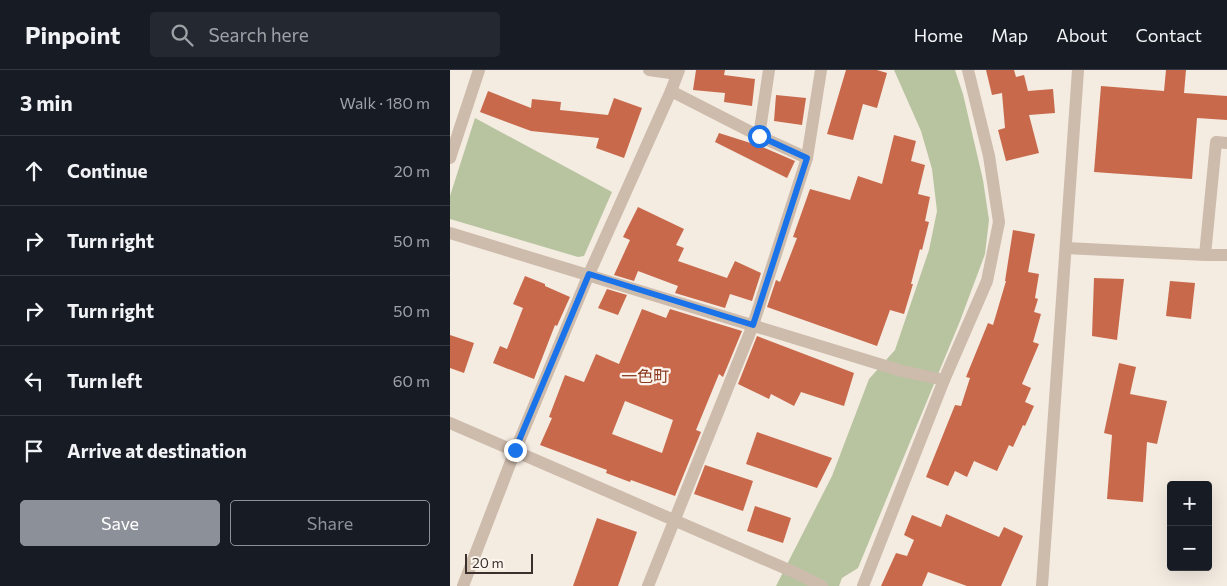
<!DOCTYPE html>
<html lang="en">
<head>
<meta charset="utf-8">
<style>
  :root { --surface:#171b24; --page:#242831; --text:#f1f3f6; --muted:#9ea1a6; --line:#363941; --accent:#8c9099 }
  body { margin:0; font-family:Commissioner,"Noto Sans JP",sans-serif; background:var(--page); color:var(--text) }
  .controls { position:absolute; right:15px; bottom:15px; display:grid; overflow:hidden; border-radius:5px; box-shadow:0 5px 20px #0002 }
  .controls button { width:45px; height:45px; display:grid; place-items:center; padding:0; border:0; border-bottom:1px solid var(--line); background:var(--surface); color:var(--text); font:25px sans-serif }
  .scale { position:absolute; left:15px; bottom:12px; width:68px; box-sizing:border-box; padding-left:5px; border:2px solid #3b302b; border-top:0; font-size:14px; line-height:18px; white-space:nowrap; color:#3b302b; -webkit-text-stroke:4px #fbf5ee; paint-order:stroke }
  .stop { position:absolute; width:15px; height:15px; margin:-11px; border:4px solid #1a73e8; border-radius:50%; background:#fff }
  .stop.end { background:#1a73e8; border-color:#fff; box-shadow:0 1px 5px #0008 }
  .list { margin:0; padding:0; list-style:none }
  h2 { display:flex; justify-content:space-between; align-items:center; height:65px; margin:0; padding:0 20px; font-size:21px }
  h2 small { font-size:16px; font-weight:400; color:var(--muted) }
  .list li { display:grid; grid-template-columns:32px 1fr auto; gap:15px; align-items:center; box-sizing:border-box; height:70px; padding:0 20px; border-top:1px solid var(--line) }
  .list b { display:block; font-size:19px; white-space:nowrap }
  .list em { font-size:16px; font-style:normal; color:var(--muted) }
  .actions { display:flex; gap:10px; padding:15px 20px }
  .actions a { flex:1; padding:11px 0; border:1px solid var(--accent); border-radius:5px; text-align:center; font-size:18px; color:var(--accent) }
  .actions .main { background:var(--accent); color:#fff }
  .icon { flex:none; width:28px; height:28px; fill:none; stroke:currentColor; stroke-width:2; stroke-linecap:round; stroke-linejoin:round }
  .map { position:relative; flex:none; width:777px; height:516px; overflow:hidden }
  header { display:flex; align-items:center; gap:30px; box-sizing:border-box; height:70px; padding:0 25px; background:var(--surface); border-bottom:1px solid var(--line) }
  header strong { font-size:24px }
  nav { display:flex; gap:28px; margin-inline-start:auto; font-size:18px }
  .search { width:350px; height:45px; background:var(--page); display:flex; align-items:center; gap:12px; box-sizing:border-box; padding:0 18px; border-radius:5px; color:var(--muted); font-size:19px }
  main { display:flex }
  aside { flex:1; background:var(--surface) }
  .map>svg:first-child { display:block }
  .green { fill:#b8c4a0 }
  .building { fill:#c8694b; fill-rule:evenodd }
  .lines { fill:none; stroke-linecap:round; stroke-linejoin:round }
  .minor { stroke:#cdbbac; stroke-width:12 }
  .route { stroke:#1a73e8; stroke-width:6 }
  .labels { text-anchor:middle; stroke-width:4.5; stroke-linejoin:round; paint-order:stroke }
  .quarter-label { font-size:16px; fill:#8c3b22; stroke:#fbf5ee }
</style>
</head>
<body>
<header>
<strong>Pinpoint</strong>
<div class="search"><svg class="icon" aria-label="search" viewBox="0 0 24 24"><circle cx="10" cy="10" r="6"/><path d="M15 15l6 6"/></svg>Search here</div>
<nav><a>Home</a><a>Map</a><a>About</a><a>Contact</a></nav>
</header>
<main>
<aside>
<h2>3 min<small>Walk · 180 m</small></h2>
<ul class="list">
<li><svg class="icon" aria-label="ahead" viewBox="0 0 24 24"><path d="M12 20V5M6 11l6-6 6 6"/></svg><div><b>Continue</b></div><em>20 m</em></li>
<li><svg class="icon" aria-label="right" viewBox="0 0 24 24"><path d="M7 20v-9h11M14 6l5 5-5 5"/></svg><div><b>Turn right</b></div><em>50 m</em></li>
<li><svg class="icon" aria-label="right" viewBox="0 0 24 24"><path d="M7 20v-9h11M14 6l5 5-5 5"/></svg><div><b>Turn right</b></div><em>50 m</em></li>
<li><svg class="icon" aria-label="left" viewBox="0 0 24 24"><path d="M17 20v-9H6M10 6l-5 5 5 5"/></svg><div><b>Turn left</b></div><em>60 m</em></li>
<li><svg class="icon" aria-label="arrive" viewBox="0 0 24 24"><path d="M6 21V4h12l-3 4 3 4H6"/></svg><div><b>Arrive at destination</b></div></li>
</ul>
<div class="actions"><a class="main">Save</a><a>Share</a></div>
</aside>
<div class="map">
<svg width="777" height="516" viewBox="0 0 777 516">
  <rect width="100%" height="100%" fill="#f4ebe1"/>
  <g class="green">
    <path d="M444,0h61l8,24 20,86 6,40 -4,34 -25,67 -102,247 -16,10 -3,8h-63l56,-110 37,-97 26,-29 34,-100 8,-39 -5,-42 -11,-38z"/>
    <path d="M25,48l137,74 -28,64 -6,1 -128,-38v-23z"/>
  </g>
  <g class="building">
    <path d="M246,0h29l-1,5 31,4 -3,27 -28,-4 1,-9 -32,-3z"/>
    <path d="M396,0h31l10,3 -10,35 -14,-4 -10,36 -26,-6z"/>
    <path d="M536,0h28l2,7 8,-2 4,16 25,-2 2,24 -26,2 10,38 -33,8 -8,-31 7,-2 -3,-35 -10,2z"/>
    <path d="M716,0h20l-2,23 43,3v24l-30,-2 -5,61 -98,-7 7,-86 63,5z"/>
    <path d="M38,21l43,17 1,-9 29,3 -1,8 48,5 6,-17 28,10 -18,50 -28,-10 3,-10 -68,-7 -51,-19z"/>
    <path d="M326,25l30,3 -4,27 -28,-4z"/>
    <path d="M269,63l41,13 35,15 -8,17 -72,-36z"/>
    <path d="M444,65l22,6 -5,20 14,4 -7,29 12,3 -5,24 4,1 -7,28 -2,-1 -9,35h2l-9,30 -14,-4 -13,36 -110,-39 9,-27 4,2 17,-44 -4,-1 17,-48 40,11 8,-24 24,8z"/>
    <path d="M188,137l46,22 -8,16 8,3 -6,13 49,17 8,-17 26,12 -9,28 -22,-7 -5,14 -50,-15 3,-7 -40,-15 -4,10 -20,-6 16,-35 -7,-3z"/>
    <path d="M563,160l22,4 -7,38 11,2 -4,24 3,1 -4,13 7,2 -8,28 6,2 -17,40 9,4 -6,14 9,4 -9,20 -2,-1 -10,22 -4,-2 -12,26 -23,-10 -7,16 -12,-6 -7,15 -22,-9 29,-72 6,1 9,-28 -4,-1 22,-54 5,2 13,-44h-1z"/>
    <path d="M75,206l20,8v2l25,11 -13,29 -2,-1 -21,54 -41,-16 7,-17 7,3 16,-41 -10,-4z"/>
    <path d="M644,208l30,1 -7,61 -25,-4z"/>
    <path d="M720,211l25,2 -4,36 -25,-3z"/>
    <path d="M157,219l20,6 -9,20 -20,-7z"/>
    <path d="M192,239l24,9 4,-9 72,22 -19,46 -4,-3 -23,56 5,2 -26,64 -44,-16 -1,2 -24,-9 1,-3 -67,-25 12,-27 -3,-1 16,-42 19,7 12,-28 23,10zM175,331l48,19 -11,33 -50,-19z"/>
    <path d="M0,265l24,8 -10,30 -14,-5z"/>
    <path d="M307,266l97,37 -10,33 -43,-14 -7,14 -23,-12 -2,5 -31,-15z"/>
    <path d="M669,293l17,4 -6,27 37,7 -10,43 -10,-2 -4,60 -36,-3 5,-64 -8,-2z"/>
    <path d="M307,362l75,26 -15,30 -71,-24z"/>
    <path d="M255,395l48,16 -10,30 -49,-17z"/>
    <path d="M305,436l36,12 -8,25 -36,-12z"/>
    <path d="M496,444l53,23 5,-10 19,9 -22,50h-34l-39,-14 -6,14h-41l15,-33 11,3 7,-16 -10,-5 8,-20 29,12z"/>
    <path d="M147,448l40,14 -19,54h-45z"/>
  </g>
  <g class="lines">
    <g class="minor">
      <path d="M199,0l28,4"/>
      <path d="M221,21l88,45 48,22"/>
      <path d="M309,66l10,-66"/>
      <path d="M0,88l29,-88"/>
      <path d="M0,163l452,138 42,9"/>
      <path d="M616,178l139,7 11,-113 11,1"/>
      <path d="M755,185h22"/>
      <path d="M0,353l346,150 26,13"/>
      <path d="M13,516l52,-135 74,-177 82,-183 8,-21"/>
      <path d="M198,516l105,-261 54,-167 14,-88"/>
      <path d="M413,516l81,-206 43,-99 12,-59 -10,-66 -21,-86"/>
      <path d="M592,516l36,-516"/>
    </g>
  </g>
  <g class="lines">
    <path class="route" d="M65,380l74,-176 164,51 54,-167 -48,-22"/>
  </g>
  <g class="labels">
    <g class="quarter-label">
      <text x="195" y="312">一色町</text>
    </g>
  </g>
</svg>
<div class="controls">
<button>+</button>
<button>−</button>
</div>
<div class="scale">20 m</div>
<div class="stop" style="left:309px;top:66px"></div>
<div class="stop end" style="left:65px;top:380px"></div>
</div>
</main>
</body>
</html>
